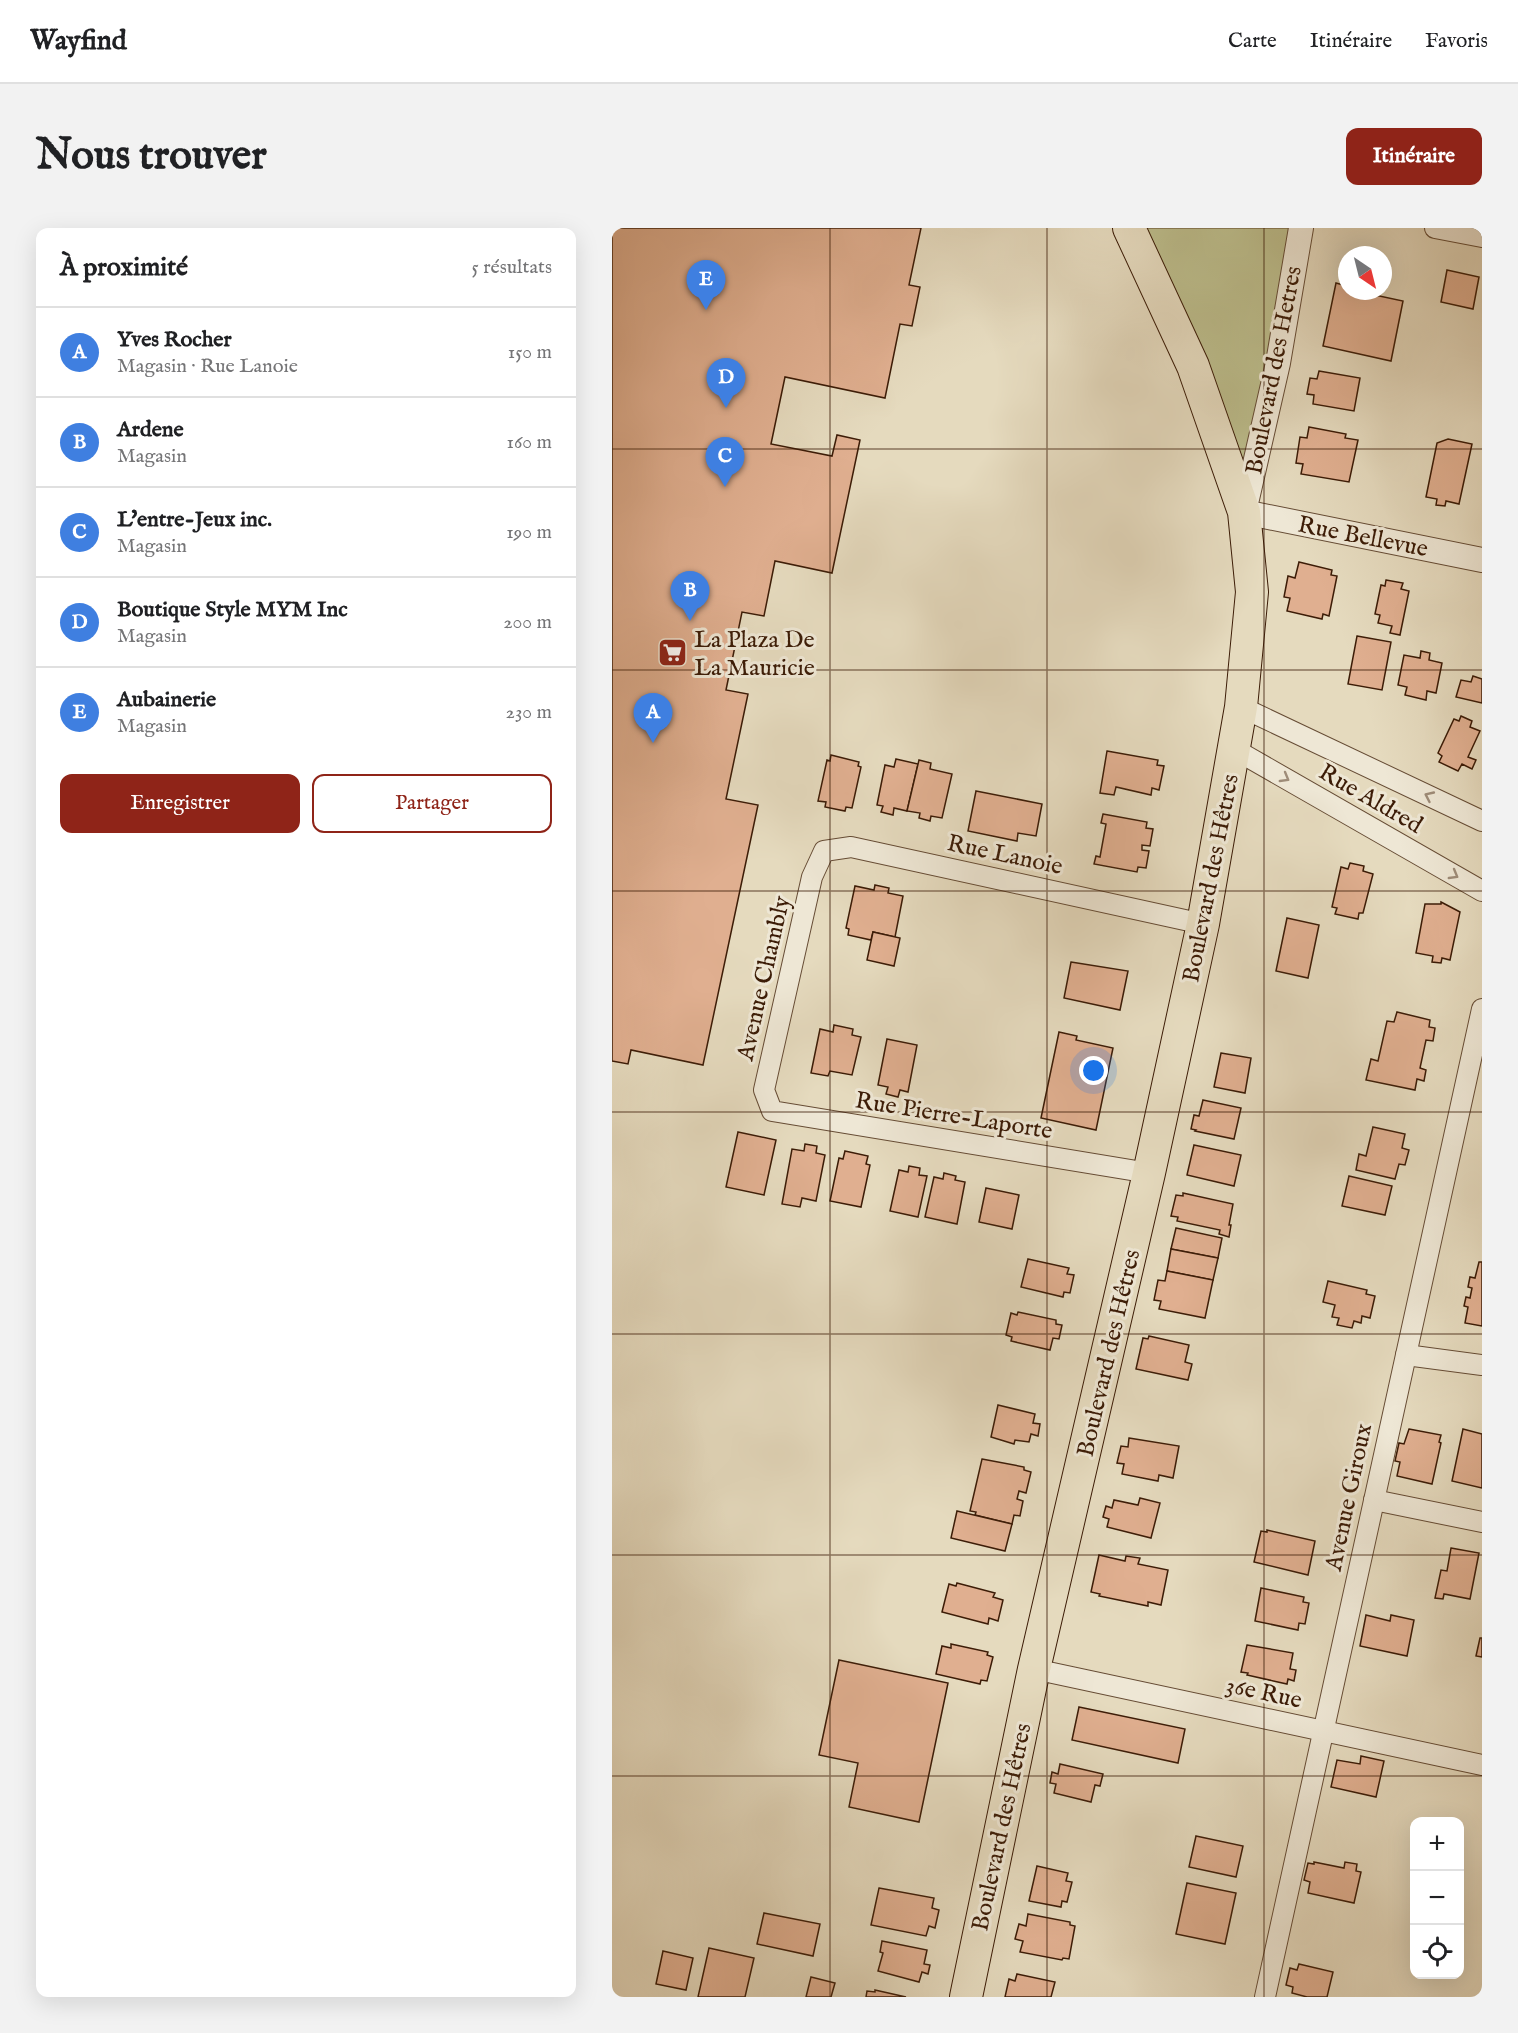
<!DOCTYPE html>
<html lang="fr">
<head>
<meta charset="utf-8">
<style>
  :root { --surface:#fff; --page:#f2f2f2; --text:#202124; --muted:#757577; --line:#e0e0e0; --accent:#8f2418 }
  body { margin:0; font-family:"IM FELL English",serif; background:var(--page); color:var(--text) }
  .controls { position:absolute; right:18px; bottom:18px; display:grid; overflow:hidden; border-radius:12px; box-shadow:0 6px 24px #0002 }
  .controls button { width:54px; height:54px; display:grid; place-items:center; padding:0; border:0; border-bottom:2px solid var(--line); background:var(--surface); color:var(--text); font:30px sans-serif }
  .compass { position:absolute; left:726px; top:18px; width:54px; height:54px; border-radius:50%; background:var(--surface); box-shadow:0 6px 24px #0002; rotate:145deg }
  .you { position:absolute; left:482px; top:843px; width:21px; height:21px; margin:-15px; border:4px solid #fff; border-radius:50%; background:#1a73e8; box-shadow:0 0 0 9px #1a73e833 }
  .badge { display:grid; place-items:center; width:39px; height:39px; border-radius:50%; background:var(--accent); color:#fff; font-size:20px; font-weight:700 }
  .pin { position:absolute; translate:-50% -50px; filter:drop-shadow(0 2px 3px #0008) }
  .pin::after { content:''; position:absolute; top:32px; width:21px; height:18px; background:inherit; clip-path:polygon(0 0,100% 0,50% 100%) }
  .list { margin:0; padding:0; list-style:none }
  h2 { display:flex; justify-content:space-between; align-items:center; height:78px; margin:0; padding:0 24px; font-size:26px }
  h2 small { font-size:20px; font-weight:400; color:var(--muted) }
  .list li { display:grid; grid-template-columns:39px 1fr auto; gap:18px; align-items:center; box-sizing:border-box; height:90px; padding:0 24px; border-top:2px solid var(--line) }
  .list b { display:block; font-size:22px; white-space:nowrap }
  .list p { margin:0; font-size:20px; white-space:nowrap; color:var(--muted) }
  .list em { font-size:20px; font-style:normal; color:var(--muted) }
  .actions { display:flex; gap:12px; padding:18px 24px }
  .actions a { flex:1; padding:14px 0; border:2px solid var(--accent); border-radius:12px; text-align:center; font-size:21px; color:var(--accent) }
  .actions .main { background:var(--accent); color:#fff }
  .icon { flex:none; width:33px; height:33px; fill:none; stroke:currentColor; stroke-width:2; stroke-linecap:round; stroke-linejoin:round }
  .map { position:relative; flex:none; width:870px; height:1769px; overflow:hidden; border-radius:12px }
  header { display:flex; align-items:center; gap:36px; box-sizing:border-box; height:84px; padding:0 30px; background:var(--surface); border-bottom:2px solid var(--line) }
  header strong { font-size:28px }
  nav { display:flex; gap:33px; margin-inline-start:auto; font-size:21px }
  .intro { display:flex; align-items:center; justify-content:space-between; box-sizing:border-box; height:144px; padding:0 36px }
  h1 { margin:0; font-size:42px }
  .button { padding:15px 27px; border-radius:12px; background:var(--accent); color:#fff; font-size:21px; font-weight:700 }
  main { display:flex; gap:36px; padding:0 36px }
  aside { flex:1; background:var(--surface); border-radius:12px; box-shadow:0 6px 24px #0002 }
  .map>svg:first-child { display:block }
  .green { fill:#bcbd8c; stroke:#7c6c4a; stroke-width:1.5 }
  .building { fill:#e0af90; stroke:#3c1c07; stroke-width:1.5 }
  .lines { fill:none; stroke-linecap:round; stroke-linejoin:round }
  .minor-casing { stroke:#664c35; stroke-width:22 }
  .tertiary-casing { stroke:#664c35; stroke-width:26 }
  .primary-casing { stroke:#3c1c07; stroke-width:34 }
  .minor { stroke:#eee7d5; stroke-width:20 }
  .tertiary { stroke:#eee7d5; stroke-width:24 }
  .primary { stroke:#e5dabe; stroke-width:32 }
  .oneway { stroke:#9e8c78 }
  .grid { fill:none; stroke:#3c1c07; stroke-width:1.5; stroke-opacity:0.55 }
  .labels { text-anchor:middle; stroke-width:6; stroke-linejoin:round; paint-order:stroke }
  .street-label { font-size:24px; fill:#3c1c07; stroke:#eee7d5 }
  .poi-label { font-size:24px; fill:#3c1c07; stroke:#eee7d5; text-anchor:start }
</style>
</head>
<body>
<header>
<strong>Wayfind</strong>
<nav><a>Carte</a><a>Itinéraire</a><a>Favoris</a></nav>
</header>
<div class="intro"><h1>Nous trouver</h1><a class="button">Itinéraire</a></div>
<main>
<aside>
<h2>À proximité<small>5 résultats</small></h2>
<ul class="list">
<li><span class="badge" style="background:#3f7fe0">A</span><div><b>Yves Rocher</b><p>Magasin · Rue Lanoie</p></div><em>150 m</em></li>
<li><span class="badge" style="background:#3f7fe0">B</span><div><b>Ardene</b><p>Magasin</p></div><em>160 m</em></li>
<li><span class="badge" style="background:#3f7fe0">C</span><div><b>L'entre-Jeux inc.</b><p>Magasin</p></div><em>190 m</em></li>
<li><span class="badge" style="background:#3f7fe0">D</span><div><b>Boutique Style MYM Inc</b><p>Magasin</p></div><em>200 m</em></li>
<li><span class="badge" style="background:#3f7fe0">E</span><div><b>Aubainerie</b><p>Magasin</p></div><em>230 m</em></li>
</ul>
<div class="actions"><a class="main">Enregistrer</a><a>Partager</a></div>
</aside>
<div class="map">
<svg width="870" height="1769" viewBox="0 0 870 1769">
  <rect width="100%" height="100%" fill="#e5dabe"/>
  <filter id="stains"><feTurbulence type="fractalNoise" baseFrequency=".00333" numOctaves="4"/><feColorMatrix values="0 0 0 0 .2 0 0 0 0 .09 0 0 0 0 .02 0 0 0 .5 -.17"/></filter>
  <radialGradient id="worn" r=".72"><stop offset=".6" stop-color="#630" stop-opacity="0"/><stop offset="1" stop-color="#630" stop-opacity=".3"/></radialGradient>
  <path class="green" d="M517,0h172l-57,284z"/>
  <g class="building">
    <path d="M0,0h309l-12,57 11,2 -8,39 -12,-2 -15,74 -100,-21 -14,67 61,12 5,-21 23,5 -28,133 -57,-12 -11,55 -22,-4 -16,78 22,4 -22,105 32,6 -55,260 -72,-15 -3,14 -16,-3z"/>
    <path d="M835,42l32,7 -6,32 -32,-7z"/>
    <path d="M724,55l11,3v5h9l47,10 -12,60 -68,-15z"/>
    <path d="M707,143l41,7 -6,33 -41,-7 1,-9 -7,-1 3,-16 7,1z"/>
    <path d="M697,199l37,7 -1,4 13,2 -9,42 -48,-8 2,-10 -7,-1 4,-26 7,1z"/>
    <path d="M836,211l24,5 -13,60 -13,-3 -1,5 -9,-1 1,-6 -11,-2 11,-54z"/>
    <path d="M687,334l33,8 -1,5 6,1 -8,40 -6,-2 -1,5 -35,-8 3,-13 -6,-1 4,-21 7,2z"/>
    <path d="M774,352l17,3 -2,6 8,2 -9,44 -10,-2 2,-7 -14,-3 2,-8 -5,-1 6,-29 4,1z"/>
    <path d="M745,408l34,6 -9,48 -34,-6z"/>
    <path d="M809,423l9,2 -1,7 13,3 -6,30 -9,-2 -1,9 -21,-5 2,-8 -9,-2 6,-30 16,3z"/>
    <path d="M861,448l9,3v24l-26,-6 5,-17 10,2z"/>
    <path d="M849,488l11,5 -2,6 10,4 -12,26 8,3 -4,9 -10,-5 -4,7 -19,-9 3,-6 -4,-3 16,-34 5,2z"/>
    <path d="M495,523l51,9 -1,5 7,1 -5,24 -7,-2 -1,7 -35,-8 -2,8 -14,-2z"/>
    <path d="M219,527l28,7 -1,4 3,1 -9,41 -6,-1 -1,4 -20,-4 1,-5 -8,-1 9,-41 3,1z"/>
    <path d="M284,531l22,5 -11,47 -13,-3 -1,7 -12,-3 2,-6 -6,-1 8,-40 9,2z"/>
    <path d="M307,532l12,3 -1,6 22,5 -10,44 -11,-2 -1,5 -11,-3 1,-5 -13,-2z"/>
    <path d="M364,563l66,13 -6,32 -18,-3 -1,8 -49,-10z"/>
    <path d="M491,586l44,8 -1,6 7,1 -3,17 -8,-1v5l7,1 -3,17 -8,-1 -1,5 -43,-8 2,-8 4,1 6,-33 -5,-1z"/>
    <path d="M738,635l14,3 -1,5 10,3 -10,39h-4l-1,6 -23,-5 2,-6 -5,-1 9,-40 7,2z"/>
    <path d="M263,657l14,3 -1,5 15,3 -8,41 -22,-5 -2,8 -23,-5 1,-6 -3,-1 9,-42 19,4z"/>
    <path d="M829,674l19,10 -10,48 -8,-2 -1,5 -9,-1 1,-6 -17,-3 9,-49h16z"/>
    <path d="M675,690l32,7 -11,53 -32,-7z"/>
    <path d="M261,704l27,6 -6,28 -27,-6z"/>
    <path d="M459,734l57,9 -8,39 -56,-12z"/>
    <path d="M785,784l33,8 -1,7 6,1 -2,13 -7,-1 -6,28 6,2 -2,11 -7,-2 -2,11 -49,-10 5,-21 7,2 9,-40 7,1z"/>
    <path d="M222,797l19,4 -1,6 9,2 -9,38 -22,-4 -2,5 -17,-3 9,-44 13,3z"/>
    <path d="M447,804l18,4 -1,4 37,8 -17,82 -55,-12z"/>
    <path d="M275,811l30,6 -9,47 -8,-2 -2,7 -12,-3 2,-7 -10,-2z"/>
    <path d="M609,825l30,5 -6,35 -31,-6z"/>
    <path d="M591,872l38,8 -7,31 -39,-8 1,-1 -5,-1 3,-14 5,1z"/>
    <path d="M761,899l32,7 -3,14 7,2 -4,15 -6,-1 -4,15 -39,-9 3,-16 7,2z"/>
    <path d="M126,904l38,8 -12,55 -38,-8z"/>
    <path d="M193,916l12,2 -1,7 9,2 -9,46 -14,-3 -2,9 -18,-3 10,-55 12,2z"/>
    <path d="M582,917l47,10 -7,31 -47,-11z"/>
    <path d="M233,923l23,5 -2,8 4,1 -9,42 -31,-6 9,-43 4,1z"/>
    <path d="M297,938l11,2 -1,7 8,1 -9,41 -28,-6 9,-41 9,2z"/>
    <path d="M332,945l12,3 -1,4 10,2 -8,42 -32,-7 9,-40 9,2z"/>
    <path d="M737,948l43,10 -7,29 -43,-9z"/>
    <path d="M374,960l33,7 -7,34 -33,-7z"/>
    <path d="M571,965l50,11 -4,21h2l-2,12 -10,-3 1,-4 -43,-9 1,-4 -7,-1 5,-21 7,1z"/>
    <path d="M564,1000l46,10 -4,20 -47,-9z"/>
    <path d="M559,1021l47,9 -5,22 -46,-9z"/>
    <path d="M416,1031l41,9 -2,6 7,1 -4,18 -6,-1 -1,5 -42,-10z"/>
    <path d="M867,1034h3v64l-17,-3 3,-16 -4,-1 2,-9 4,1 2,-10 -4,-1 2,-10 5,1z"/>
    <path d="M555,1043l46,9 -8,38 -46,-9 2,-8 -7,-1 4,-20 7,1z"/>
    <path d="M716,1053l39,9 -1,4 9,2 -5,22 -8,-2 -1,7 -7,-2 -2,7 -15,-3 2,-7 -7,-1 3,-12 -12,-3z"/>
    <path d="M406,1084l38,8v4l6,1 -3,14 -6,-1 -3,12 -39,-9 1,-4 -6,-2 5,-22 6,2z"/>
    <path d="M537,1108l40,9 -4,17 7,2 -4,16 -52,-11 7,-31 5,1z"/>
    <path d="M386,1177l37,9 -2,9 7,1 -2,12 -7,-2 -2,8 -14,-2 -1,4 -23,-7z"/>
    <path d="M797,1201l32,6 -2,7 2,1 -9,41 -35,-8 3,-14 -5,-1 4,-18 5,1z"/>
    <path d="M851,1201l19,5v54l-30,-7z"/>
    <path d="M517,1210l50,8 -6,32 -14,-3 -1,6 -36,-7 2,-10 -7,-1 4,-17 7,1z"/>
    <path d="M370,1231l42,8v3l7,2 -5,21 -7,-2 -2,8 6,2 -3,15 -6,-1 -2,9 -37,-9 1,-3 -6,-1z"/>
    <path d="M528,1270l20,5 -9,35 -44,-11 2,-8 -6,-2 3,-11 6,2 2,-8 24,5z"/>
    <path d="M345,1283l55,13 -7,27 -54,-13z"/>
    <path d="M655,1302l48,11 -7,34 -54,-13 7,-31 6,1z"/>
    <path d="M839,1320l28,5 -9,46 -26,-5 -1,5 -8,-1 6,-28 6,1z"/>
    <path d="M487,1327l26,6 1,-5 14,2 -2,6 30,6 -7,35 -13,-3v4l-49,-10 1,-2 -9,-2z"/>
    <path d="M345,1355l38,10 -2,4 10,3 -5,21 -9,-3 -1,6 -46,-12 7,-28 7,2z"/>
    <path d="M649,1360l43,9 -1,5 6,1 -4,21 -6,-1 -1,7 -43,-9z"/>
    <path d="M754,1387l24,6 1,-6 23,5 -7,36 -47,-10z"/>
    <path d="M868,1410h2v19l-6,-1z"/>
    <path d="M339,1416l37,8 -1,3 6,2 -6,24 -6,-1 -1,4 -44,-10 6,-28 9,2z"/>
    <path d="M635,1417l46,8 -3,16 6,1 -2,11 -6,-2 -1,5 -40,-9 1,-2 -7,-1z"/>
    <path d="M227,1432l109,23 -29,139 -70,-15 9,-44 -39,-8z"/>
    <path d="M467,1479l106,22 -7,34 -106,-23z"/>
    <path d="M749,1528l23,5 -8,36 -45,-10 6,-27 23,4z"/>
    <path d="M448,1536l43,10 -3,12 -5,-1 -4,17 -37,-9 2,-9 -6,-1 2,-11 6,2z"/>
    <path d="M584,1608l47,10 -7,31 -47,-10z"/>
    <path d="M702,1634l30,6 1,-6 12,2 -1,7 5,1 -7,31 -46,-10 2,-11 -6,-2 4,-17 6,1z"/>
    <path d="M425,1638l31,7 -2,8 6,1 -5,20 -5,-1 -1,6 -32,-6z"/>
    <path d="M575,1655l49,10 -11,51 -49,-10z"/>
    <path d="M267,1660l55,10 -2,10 7,2 -4,18 -6,-2 -3,10 -55,-11z"/>
    <path d="M152,1685l56,11 -7,32 -56,-12z"/>
    <path d="M416,1686l42,8v3l5,1 -6,33 -6,-1 -1,2 -42,-8 3,-11 -8,-2 4,-15 7,2z"/>
    <path d="M270,1713l45,9 -3,14 6,1 -2,9 -6,-2 -3,10 -41,-11 5,-18 -3,-1z"/>
    <path d="M97,1720l45,10 -9,39h-47z"/>
    <path d="M51,1723l30,7 -7,32 -30,-6z"/>
    <path d="M687,1736l34,8 -6,25h-20l-15,-4 1,-6 -7,-2 4,-17 7,2z"/>
    <path d="M405,1746l38,8 -4,15h-46l4,-18 6,2z"/>
    <path d="M199,1749l24,6 -4,14h-25z"/>
    <path d="M263,1762l31,7h-40l1,-6 8,1z"/>
  </g>
  <g class="lines">
    <defs>
      <g id="minor">
        <path d="M823,0l47,9"/>
        <path d="M629,479l241,114"/>
        <path d="M622,521l248,142"/>
        <path d="M537,945l-377,-62 -8,-21 48,-213 12,-26 27,-4 352,77"/>
        <path d="M794,1127l76,10"/>
        <path d="M762,1272l108,22"/>
        <path d="M422,1441l448,96"/>
        <path d="M653,1769l217,-988"/>
      </g>
      <path id="tertiary" d="M689,0l-23,135 -34,149 238,48"/>
      <path id="primary" d="M354,1769l68,-328 115,-496 54,-249 38,-217 11,-115 -8,-80 -51,-146 -64,-138"/>
    </defs>
    <use href="#minor" class="minor-casing"/>
    <use href="#tertiary" class="tertiary-casing"/>
    <use href="#primary" class="primary-casing"/>
    <use href="#minor" class="minor"/>
    <use href="#tertiary" class="tertiary"/>
    <use href="#primary" class="primary"/>
  </g>
  <defs><path id="oneway-chevron" d="M-2-3.5L2.5 0L-2 3.5" fill="none" stroke-width="1.6" stroke-linecap="round" stroke-linejoin="round" transform="scale(1.5)"/></defs>
  <g class="oneway">
    <use href="#oneway-chevron" transform="translate(673 550) rotate(30)"/>
    <use href="#oneway-chevron" transform="translate(817 568) rotate(-155)"/>
    <use href="#oneway-chevron" transform="translate(842 647) rotate(30)"/>
  </g>
  <path class="grid" d="M218,0v1769M435,0v1769M652,0v1769M0,221h870M0,442h870M0,663h870M0,884h870M0,1106h870M0,1327h870M0,1548h870"/>
  <defs>
    <symbol id="supermarket-square" viewBox="-11 -11 22 22"><rect x="-9" y="-9" width="18" height="18" rx="4" fill="#8f2418" stroke="#eee7d5"/><path d="M-6-5.5h2.5l.6 2H6L4.5 2H-2.5L-4.4-4H-6ZM-1.5 3.2a1.3 1.3 0 1 0 .1 0ZM3 3.2a1.3 1.3 0 1 0 .1 0Z" fill="#fff"/></symbol>
  </defs>
  <g fill-rule="evenodd">
    <use href="#supermarket-square" x="44" y="408" width="33" height="33"/>
  </g>
  <g class="labels">
    <g class="street-label">
      <text transform="translate(661 142) rotate(-79)" y="8">Boulevard des Hetres</text>
      <text transform="translate(751 308) rotate(11)" y="8">Rue Bellevue</text>
      <text transform="translate(759 570) rotate(30)" y="8">Rue Aldred</text>
      <text transform="translate(393 626) rotate(12)" y="8">Rue Lanoie</text>
      <text transform="translate(598 650) rotate(-79)" y="8">Boulevard des Hêtres</text>
      <text transform="translate(151 750) rotate(-77)" y="8">Avenue Chambly</text>
      <text transform="translate(342 887) rotate(9)" y="8">Rue Pierre-Laporte</text>
      <text transform="translate(496 1125) rotate(-77)" y="8">Boulevard des Hêtres</text>
      <text transform="translate(736 1269) rotate(-78)" y="8">Avenue Giroux</text>
      <text transform="translate(652 1464) rotate(12)" y="8">36e Rue</text>
      <text transform="translate(389 1599) rotate(-78)" y="8">Boulevard des Hêtres</text>
    </g>
    <g class="poi-label">
      <text x="82" y="419">La Plaza De<tspan x="82" dy="28">La Mauricie</tspan></text>
    </g>
  </g>
  <rect width="100%" height="100%" filter="url(#stains)"/>
  <rect width="100%" height="100%" fill="url(#worn)"/>
</svg>
<div class="controls">
<button>+</button>
<button>−</button>
<button><svg class="icon" aria-label="locate" viewBox="0 0 24 24"><circle cx="12" cy="12" r="6"/><path d="M12 2v4M12 18v4M2 12h4M18 12h4"/></svg></button>
</div>
<svg class="compass" viewBox="-18 -18 36 36"><path d="M0-13l5 13h-10z" fill="#e53935"/><path d="M0 13l5-13h-10z" fill="#757577"/></svg>
<div class="you"></div>
<div class="pin badge" style="left:41px;top:515px;background:#3f7fe0">A</div>
<div class="pin badge" style="left:78px;top:393px;background:#3f7fe0">B</div>
<div class="pin badge" style="left:113px;top:259px;background:#3f7fe0">C</div>
<div class="pin badge" style="left:114px;top:180px;background:#3f7fe0">D</div>
<div class="pin badge" style="left:94px;top:82px;background:#3f7fe0">E</div>
</div>
</main>
</body>
</html>
